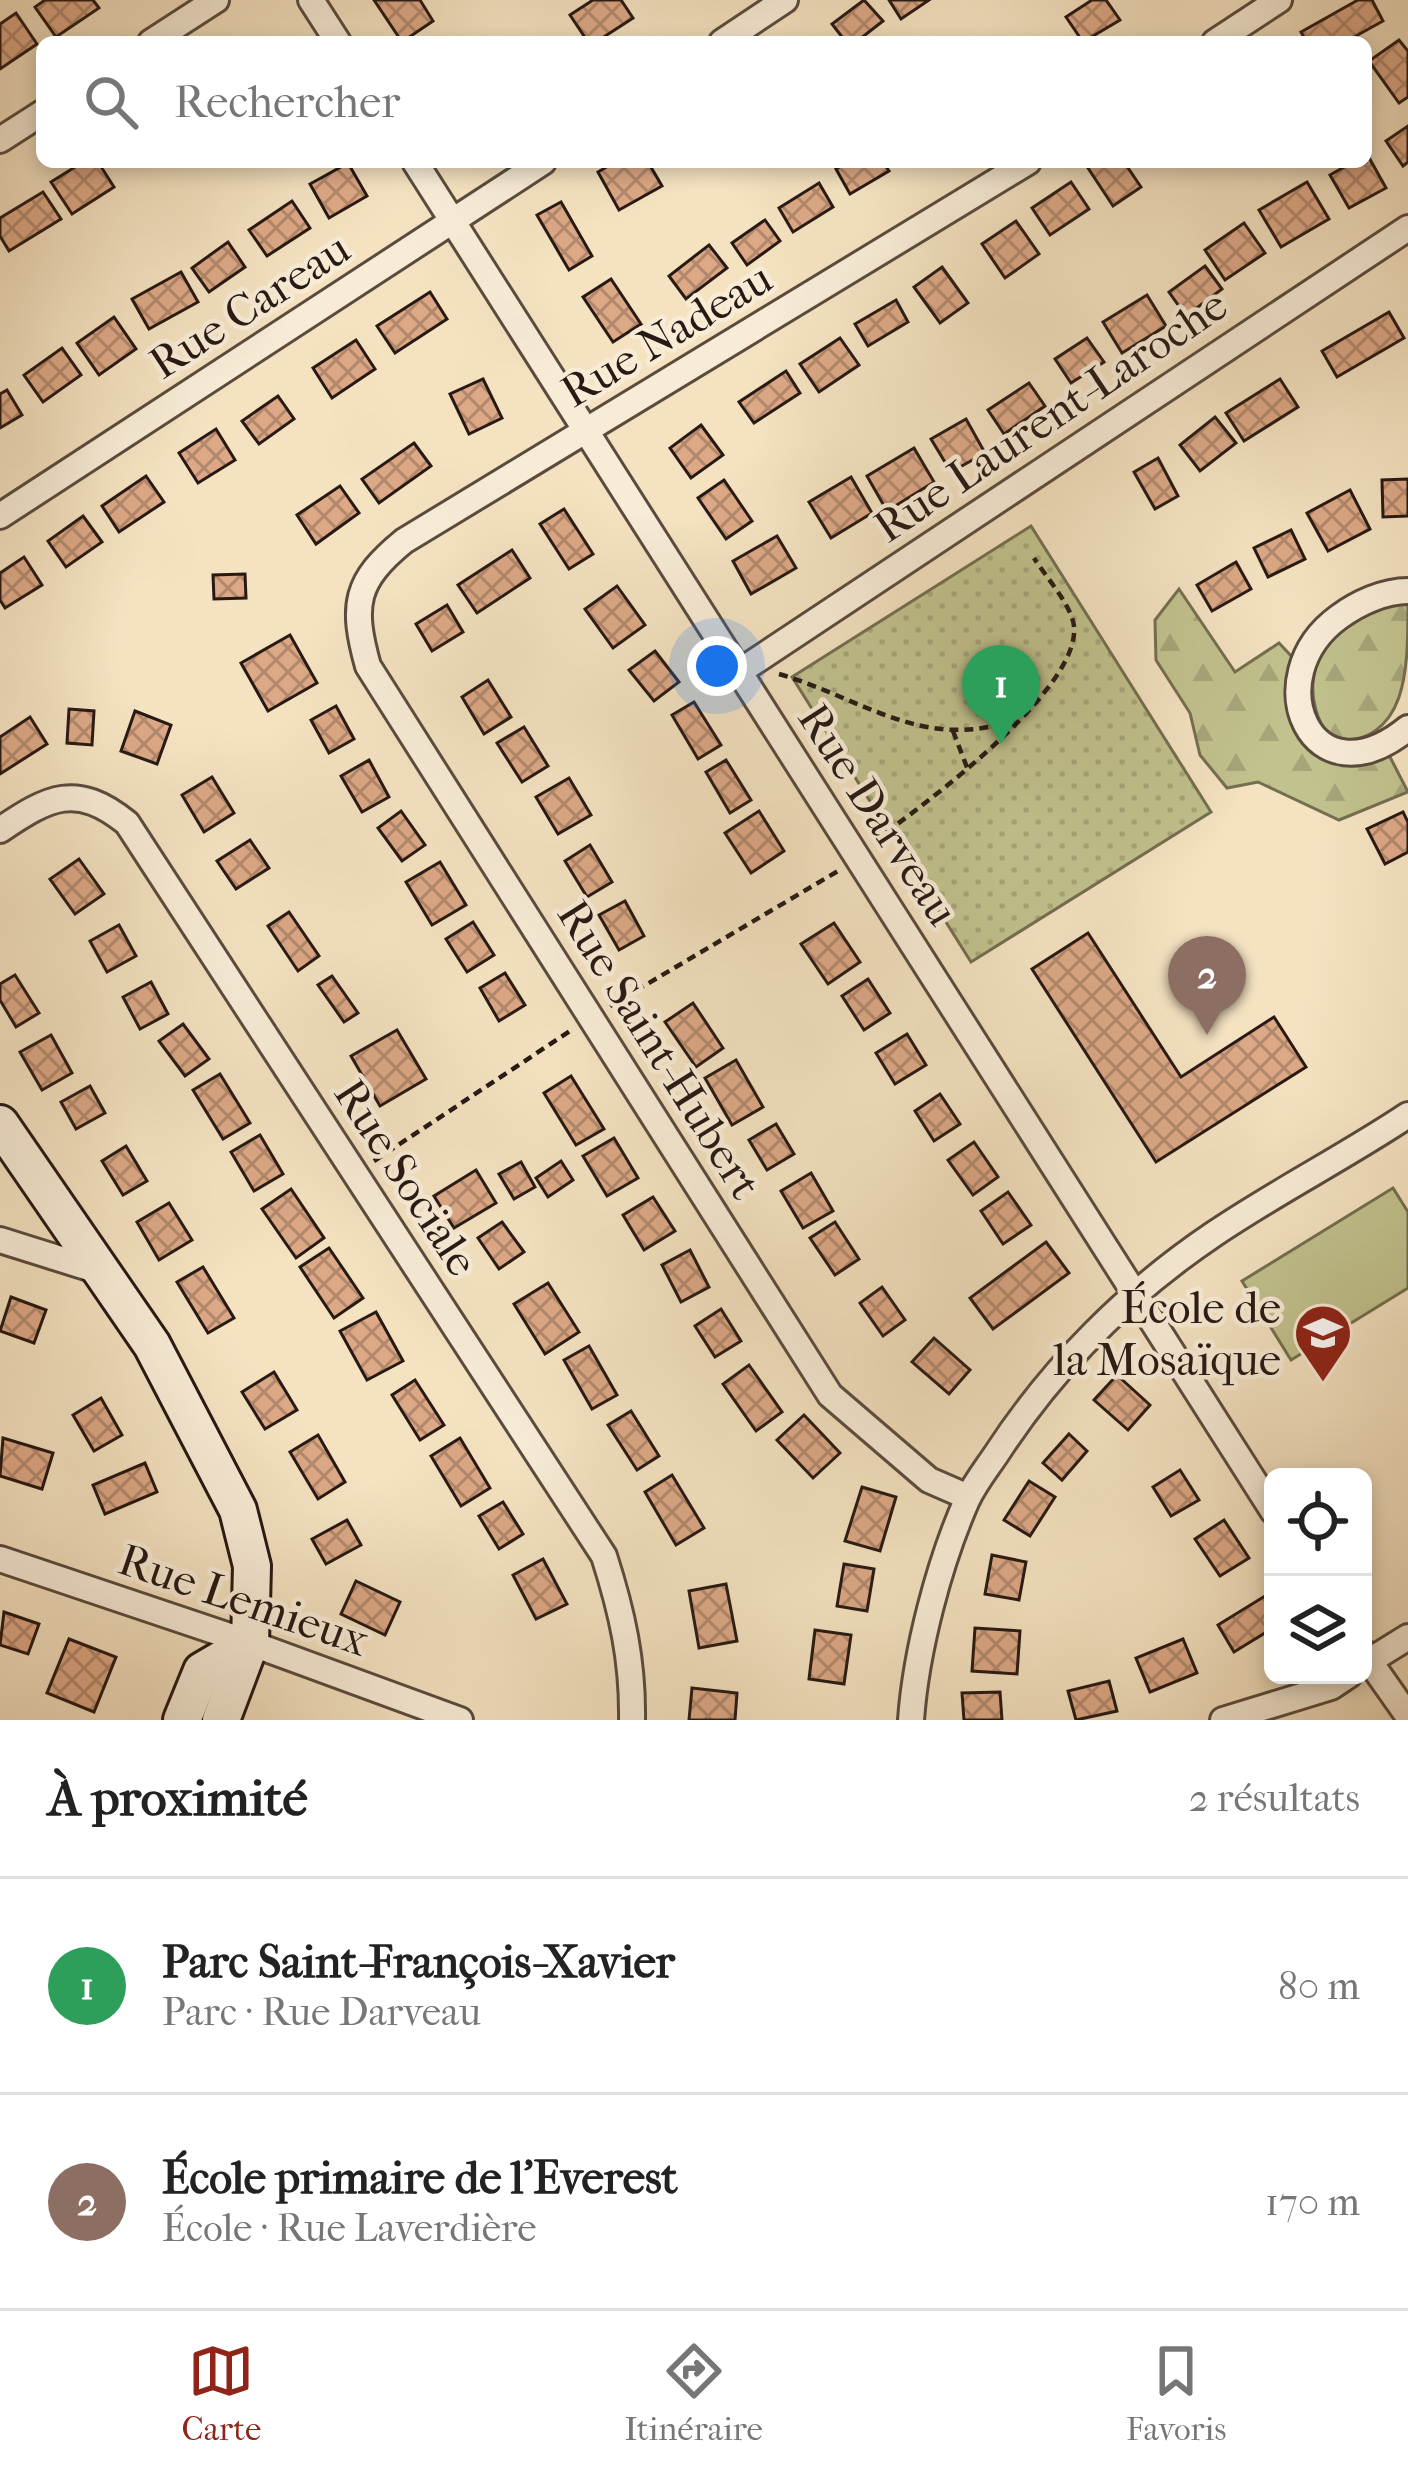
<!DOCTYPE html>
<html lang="fr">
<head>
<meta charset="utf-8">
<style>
  :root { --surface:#fff; --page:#f6f6f6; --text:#222; --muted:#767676; --line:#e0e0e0; --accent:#8f2418 }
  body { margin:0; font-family:"IM FELL French Canon",serif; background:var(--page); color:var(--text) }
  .controls { position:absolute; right:36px; bottom:36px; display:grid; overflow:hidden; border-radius:18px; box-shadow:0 6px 18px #0003 }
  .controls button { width:108px; height:108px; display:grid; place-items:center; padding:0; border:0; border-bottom:3px solid var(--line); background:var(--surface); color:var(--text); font:60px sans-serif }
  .you { position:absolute; left:717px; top:666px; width:42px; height:42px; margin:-30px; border:9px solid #fff; border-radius:50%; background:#1a73e8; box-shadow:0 0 0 18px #1a73e833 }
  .badge { display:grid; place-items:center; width:78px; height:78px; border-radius:50%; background:var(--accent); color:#fff; font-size:39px; font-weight:700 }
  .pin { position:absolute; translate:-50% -99px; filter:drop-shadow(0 3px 6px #0008) }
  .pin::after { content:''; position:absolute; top:63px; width:42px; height:36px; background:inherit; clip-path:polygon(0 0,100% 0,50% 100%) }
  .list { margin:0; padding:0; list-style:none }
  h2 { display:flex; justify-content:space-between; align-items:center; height:156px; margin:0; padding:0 48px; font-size:51px }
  h2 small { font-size:39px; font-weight:400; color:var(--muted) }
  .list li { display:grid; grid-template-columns:78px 1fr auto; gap:36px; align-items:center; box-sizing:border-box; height:216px; padding:0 48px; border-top:3px solid var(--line) }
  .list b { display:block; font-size:45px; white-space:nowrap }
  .list p { margin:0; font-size:39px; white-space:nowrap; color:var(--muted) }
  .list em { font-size:39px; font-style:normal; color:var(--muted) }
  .icon { flex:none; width:66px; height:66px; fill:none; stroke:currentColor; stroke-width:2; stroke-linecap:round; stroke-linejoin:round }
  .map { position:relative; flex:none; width:1408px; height:1720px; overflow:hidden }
  .search { position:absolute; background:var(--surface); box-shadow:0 6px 18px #0003; left:36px; right:36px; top:36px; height:132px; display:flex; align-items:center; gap:30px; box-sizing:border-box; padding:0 42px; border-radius:18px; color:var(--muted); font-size:45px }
  .sheet { height:588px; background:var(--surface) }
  nav { display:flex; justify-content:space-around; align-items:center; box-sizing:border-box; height:168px; border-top:3px solid var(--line); background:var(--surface); font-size:33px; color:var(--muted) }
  nav a { display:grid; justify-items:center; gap:6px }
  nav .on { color:var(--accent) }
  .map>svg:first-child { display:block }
  .forest { fill:url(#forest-firs); stroke:#746e50; stroke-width:3 }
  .park { fill:url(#park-dots); stroke:#746e50; stroke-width:3 }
  .pitch { fill:#c1c28e; stroke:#746e50; stroke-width:3 }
  .building { fill:url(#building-cross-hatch); stroke:#271913; stroke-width:3 }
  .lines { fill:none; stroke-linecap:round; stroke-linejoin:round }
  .street-casing { stroke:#5a4b3e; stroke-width:30 }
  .secondary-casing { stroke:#271913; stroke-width:42 }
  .path { stroke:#271913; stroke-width:4.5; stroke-dasharray:9 6; stroke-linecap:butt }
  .street { stroke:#f8ecd7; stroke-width:24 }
  .secondary { stroke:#f8ecd7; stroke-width:36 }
  .labels { text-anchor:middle; stroke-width:9; stroke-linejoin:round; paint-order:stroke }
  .street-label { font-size:45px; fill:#271913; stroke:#f8ecd7 }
  .poi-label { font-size:45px; fill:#271913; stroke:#f8ecd7; text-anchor:end }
</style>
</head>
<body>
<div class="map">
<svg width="1408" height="1720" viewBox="0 0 1408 1720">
  <defs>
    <pattern id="forest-firs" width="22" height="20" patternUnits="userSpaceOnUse" patternTransform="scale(3)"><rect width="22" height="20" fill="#c1c28e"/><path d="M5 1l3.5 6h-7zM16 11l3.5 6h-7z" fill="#a6a67a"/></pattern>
    <pattern id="park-dots" width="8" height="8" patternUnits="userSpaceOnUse" patternTransform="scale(3)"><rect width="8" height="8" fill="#c1c28e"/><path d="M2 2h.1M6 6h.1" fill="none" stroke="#a6a67a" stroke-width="1.8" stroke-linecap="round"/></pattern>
    <pattern id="building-cross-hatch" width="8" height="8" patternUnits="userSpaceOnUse" patternTransform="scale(3)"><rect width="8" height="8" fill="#dca886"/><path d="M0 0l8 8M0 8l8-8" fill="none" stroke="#b2886c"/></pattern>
  </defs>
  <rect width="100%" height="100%" fill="#f4e2c1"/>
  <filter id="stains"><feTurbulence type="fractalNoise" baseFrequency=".00167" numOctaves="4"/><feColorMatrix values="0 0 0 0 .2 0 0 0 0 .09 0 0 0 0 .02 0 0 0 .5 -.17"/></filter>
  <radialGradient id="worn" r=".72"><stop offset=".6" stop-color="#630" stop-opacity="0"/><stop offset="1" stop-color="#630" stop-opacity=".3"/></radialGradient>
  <g class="forest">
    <path d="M1179,589l56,83 44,-29 15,16 -8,37 26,57 44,12 32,-12 20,39 -69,28 -81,-38 -31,6 -27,-33 -10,-42 -34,-53 -1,-40z"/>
    <path d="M1401,600l7,1c0,71 0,141 -75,141 -34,-41 -24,-97 22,-125 13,-9 32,-12 46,-17z"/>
  </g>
  <path class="park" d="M1031,526l180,286 -240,150 -179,-285z"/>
  <path class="pitch" d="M1393,1188l15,24v76l-117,72 -49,-79z"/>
  <g class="building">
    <path d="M45,0h48l6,8 -43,29 -21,-30z"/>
    <path d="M374,0h46l13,21 -31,21z"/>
    <path d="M593,0h28l12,18 -37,24h-8l-18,-27z"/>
    <path d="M864,0l19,21 -27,21h-10l-14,-18z"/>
    <path d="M889,0h40l-28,19z"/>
    <path d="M1092,0h14l14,20 -37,22 -17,-25z"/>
    <path d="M1358,0h14l11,21 -38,21h-38l-6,-10z"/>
    <path d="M16,13l21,31 -37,25v-45z"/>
    <path d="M1399,40l9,11v46l-9,6 -30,-42z"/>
    <path d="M1408,126v36l-5,4 -17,-25z"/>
    <path d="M1367,154l19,34 -37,20 -19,-33 23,-13h13z"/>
    <path d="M83,162h15l16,25 -42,27 -21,-32z"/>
    <path d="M615,162h33l14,24 -43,24 -21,-38z"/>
    <path d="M847,162h36l6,9 -39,23 -14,-25z"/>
    <path d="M1098,162h26l17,25 -28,19 -25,-38z"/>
    <path d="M348,163l19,33 -38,22 -19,-34z"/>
    <path d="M1071,182l18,27 -39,26 -18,-27z"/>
    <path d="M1307,182l22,37 -48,28 -22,-37z"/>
    <path d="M819,183l14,24 -40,25 -14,-24z"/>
    <path d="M43,192l18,27 -52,32 -9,-15v-18z"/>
    <path d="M292,201l18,27 -43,28 -18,-26z"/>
    <path d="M561,202l31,54 -23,14 -32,-55z"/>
    <path d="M765,220l15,21 -33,24 -15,-22z"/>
    <path d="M1016,221l23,33 -34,24 -23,-34z"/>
    <path d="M1244,223l21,30 -40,27 -20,-30z"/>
    <path d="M228,242l17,25 -36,25 -17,-24z"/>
    <path d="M709,245l18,23 -41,31 -17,-23z"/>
    <path d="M1205,266l17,23 -36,27 -17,-24z"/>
    <path d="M942,267l26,36 -28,20 -26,-36z"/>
    <path d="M181,272l17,30 -49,27 -17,-30z"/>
    <path d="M611,279l30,45 -28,18 -30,-45z"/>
    <path d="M430,292l17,27 -52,34 -18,-27z"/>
    <path d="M1147,295l19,31 -44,27 -19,-31z"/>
    <path d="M896,300l12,22 -40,24 -13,-22z"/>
    <path d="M1389,312l15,26 -67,39 -15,-26z"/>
    <path d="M114,317l22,32 -37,26 -22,-32z"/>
    <path d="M840,338l19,27 -40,27 -19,-28z"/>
    <path d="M1087,338l17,24 -33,21 -16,-24z"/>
    <path d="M356,340l19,29 -43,29 -19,-30z"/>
    <path d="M62,348l19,27 -38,27 -19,-27z"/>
    <path d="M786,371l14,22 -46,30 -15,-21z"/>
    <path d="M483,379l19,39 -33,16 -19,-40z"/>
    <path d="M1280,379l18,28 -54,34 -18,-28z"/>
    <path d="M1029,383l16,23 -41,28 -16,-24z"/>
    <path d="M7,390l15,25 -22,13v-34z"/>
    <path d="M278,396l16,23 -35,25 -17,-23z"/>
    <path d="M1215,417l21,26 -36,28 -20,-26z"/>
    <path d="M966,419l19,34 -34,19 -20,-33z"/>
    <path d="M701,425l22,30 -32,23 -21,-30z"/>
    <path d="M216,429l19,31 -37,23 -19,-30z"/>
    <path d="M414,443l17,23 -52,37 -17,-24z"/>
    <path d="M914,448l20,34 -47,29 -20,-35z"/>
    <path d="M1158,458l20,38 -23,13 -21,-37z"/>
    <path d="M146,476l18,26 -45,30 -17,-26z"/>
    <path d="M851,477l21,36 -41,25 -22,-36z"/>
    <path d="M1408,479v37l-25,1 -1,-37z"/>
    <path d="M724,480l28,41 -26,18 -28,-41z"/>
    <path d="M340,486l19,27 -43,31 -19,-29z"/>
    <path d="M1350,490l20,39 -42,22 -21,-38z"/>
    <path d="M564,509l29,45 -24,15 -29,-45z"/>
    <path d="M83,516l19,26 -36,25 -18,-26z"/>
    <path d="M1291,530l14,29 -37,18 -14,-29z"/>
    <path d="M777,536l19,32 -45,26 -18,-33z"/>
    <path d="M512,550l18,28 -53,35 -19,-28z"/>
    <path d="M24,557l18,28 -37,23 -5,-8v-27z"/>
    <path d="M1236,562l15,27 -39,22 -15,-26z"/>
    <path d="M245,574l1,24 -32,1 -1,-24z"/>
    <path d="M617,586l28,39 -32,23 -28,-39z"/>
    <path d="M447,605l16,27 -31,19 -16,-27z"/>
    <path d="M290,635l27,48 -49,28 -27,-48z"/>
    <path d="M655,651l24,31 -25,19 -25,-31z"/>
    <path d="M488,680l23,37 -27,17 -22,-37z"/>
    <path d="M694,702l27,43 -23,14 -26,-44z"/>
    <path d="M336,706l18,33 -25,14 -18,-33z"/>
    <path d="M69,709l25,2 -2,34 -25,-2z"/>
    <path d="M135,711l36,14 -14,39 -36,-13z"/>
    <path d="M30,717l17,27 -47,30v-37z"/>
    <path d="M524,727l24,39 -26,16 -25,-39z"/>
    <path d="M369,760l20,37 -27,15 -21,-36z"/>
    <path d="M726,760l25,40 -21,13 -24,-41z"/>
    <path d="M212,777l22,36 -30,19 -22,-37z"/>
    <path d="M569,778l22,37 -33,19 -22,-37z"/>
    <path d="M401,811l24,34 -23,16 -24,-33z"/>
    <path d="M759,811l25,40 -33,22 -26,-40z"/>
    <path d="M1403,812l5,10v30l-23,12 -18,-35z"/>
    <path d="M250,840l19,28 -33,21 -19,-28z"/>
    <path d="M590,845l22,37 -25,15 -22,-36z"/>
    <path d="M79,859l25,35 -29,20 -25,-35z"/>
    <path d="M440,862l26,43 -34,20 -26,-43z"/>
    <path d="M625,901l19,35 -25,14 -20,-35z"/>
    <path d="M289,912l30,44 -21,15 -30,-45z"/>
    <path d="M473,922l21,33 -27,17 -21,-33z"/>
    <path d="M834,923l26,39 -32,22 -27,-40z"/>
    <path d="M119,925l17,31 -29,16 -17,-31z"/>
    <path d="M1088,933l93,144 93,-60 32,50 -150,95 -124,-193z"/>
    <path d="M505,973l20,32 -26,16 -19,-33z"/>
    <path d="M15,975l24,38 -23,14 -16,-27v-16z"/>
    <path d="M332,976l26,37 -14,9 -26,-37z"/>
    <path d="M868,979l22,34 -26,17 -22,-34z"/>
    <path d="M151,982l17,32 -28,15 -17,-32z"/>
    <path d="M693,1003l30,45 -27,19 -31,-45z"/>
    <path d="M183,1024l26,35 -24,17 -26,-35z"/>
    <path d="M397,1030l29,49 -46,27 -29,-50z"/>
    <path d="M907,1034l19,31 -31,19 -19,-31z"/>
    <path d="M51,1035l21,38 -30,17 -22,-38z"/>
    <path d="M736,1060l27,47 -31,18 -27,-47z"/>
    <path d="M220,1074l30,49 -27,16 -30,-49z"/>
    <path d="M571,1076l33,53 -28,16 -32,-52z"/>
    <path d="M90,1086l15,27 -29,16 -15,-27z"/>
    <path d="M940,1094l20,30 -26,17 -19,-30z"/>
    <path d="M776,1124l18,30 -27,16 -18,-30z"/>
    <path d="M260,1135l23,39 -29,17 -23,-39z"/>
    <path d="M614,1138l24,40 -31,18 -24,-40z"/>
    <path d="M974,1142l24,35 -25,18 -25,-35z"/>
    <path d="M126,1146l21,35 -24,14 -21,-34z"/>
    <path d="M561,1161l12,19 -25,17 -12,-19z"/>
    <path d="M521,1162l14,25 -21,12 -15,-25z"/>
    <path d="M476,1170l20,33 -42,25 -20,-32z"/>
    <path d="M811,1173l22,38 -30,17 -22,-37z"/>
    <path d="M291,1189l33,49 -28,20 -34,-49z"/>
    <path d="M1008,1192l23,33 -28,19 -22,-33z"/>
    <path d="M653,1197l22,34 -31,19 -21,-35z"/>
    <path d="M169,1203l23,37 -33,20 -22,-38z"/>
    <path d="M502,1222l22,30 -25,17 -21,-31z"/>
    <path d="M835,1222l24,37 -24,16 -25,-37z"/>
    <path d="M1046,1242l23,31 -76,56 -23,-31z"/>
    <path d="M329,1248l34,50 -29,20 -34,-51z"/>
    <path d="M690,1250l19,37 -28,15 -19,-37z"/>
    <path d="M203,1267l31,51 -26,15 -31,-51z"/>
    <path d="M548,1283l31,49 -34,22 -31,-50z"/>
    <path d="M882,1287l23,33 -22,16 -23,-33z"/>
    <path d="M11,1297l35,13 -12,33 -34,-12z"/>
    <path d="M721,1309l20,32 -26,16 -20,-31z"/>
    <path d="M376,1312l27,49 -36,19 -27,-49z"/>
    <path d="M934,1338l36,32 -21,24 -37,-32z"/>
    <path d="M589,1346l28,49 -25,14 -28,-49z"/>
    <path d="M749,1365l33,47 -26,19 -33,-47z"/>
    <path d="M274,1372l23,38 -32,19 -23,-37z"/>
    <path d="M1117,1375l33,30 -22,25 -34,-30z"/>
    <path d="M415,1380l29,45 -24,15 -28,-45z"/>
    <path d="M101,1398l21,37 -28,16 -21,-36z"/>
    <path d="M631,1411l28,45 -22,14 -29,-45z"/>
    <path d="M804,1415l36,38 -27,25 -36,-38z"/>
    <path d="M1069,1434l18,17 -25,29 -19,-17z"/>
    <path d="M318,1435l27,47 -27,17 -28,-47z"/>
    <path d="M3,1438l50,15 -11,36 -42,-13z"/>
    <path d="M460,1438l30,50 -29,18 -30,-50z"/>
    <path d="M145,1463l12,29 -52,22 -12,-29z"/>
    <path d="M1180,1470l19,30 -28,16 -18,-29z"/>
    <path d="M672,1475l32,53 -28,17 -31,-53z"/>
    <path d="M1029,1481l26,16 -25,39 -26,-16z"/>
    <path d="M862,1487l34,10 -16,54 -35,-10z"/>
    <path d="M503,1502l20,32 -24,15 -20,-33z"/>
    <path d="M347,1520l14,25 -35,19 -14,-25z"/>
    <path d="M1224,1520l25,38 -29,18 -25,-37z"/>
    <path d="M992,1555l34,7 -7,38 -34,-6z"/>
    <path d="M543,1559l24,45 -31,15 -23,-44z"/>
    <path d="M844,1564l30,5 -7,42 -30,-5z"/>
    <path d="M356,1581l44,21 -15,33 -44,-21z"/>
    <path d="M726,1584l11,57 -38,7 -10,-57z"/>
    <path d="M1265,1596l8,14v18l-39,24 -16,-27z"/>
    <path d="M4,1612l35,12 -11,30 -28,-9z"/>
    <path d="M975,1628l45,3 -3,43 -45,-3z"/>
    <path d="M815,1630l36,5 -7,49 -35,-5z"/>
    <path d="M69,1639l47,18 -22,55 -47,-19z"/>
    <path d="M1183,1639l14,34 -47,19 -14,-34z"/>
    <path d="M1109,1681l8,30 -41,9 -8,-29z"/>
    <path d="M692,1688l45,5 -2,27h-46z"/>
    <path d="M1000,1692l2,28h-38l-2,-27z"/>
  </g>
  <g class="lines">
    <defs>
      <g id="street">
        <path d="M311,0l27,42"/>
        <path d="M151,42l65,-42"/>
        <path d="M722,42l63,-42"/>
        <path d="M1215,42l64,-42"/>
        <path d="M0,140l42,-27"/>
        <path d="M415,162l858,1349"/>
        <path d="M0,516l543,-354"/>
        <path d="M1408,591c-24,0 -50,12 -69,26 -83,60 -28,190 69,111"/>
        <path d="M739,672l669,-444"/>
        <path d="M0,830c49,-33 76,-48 127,-7l477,733c18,56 29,105 28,164"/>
        <path d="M0,1240l102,32"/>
        <path d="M968,1497l-39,-17 -99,-85 -462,-729c-17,-61 -13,-85 36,-125l624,-379"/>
        <path d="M0,1559l250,84 210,77"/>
        <path d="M1363,1652l45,64"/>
        <path d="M1363,1665l45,-28"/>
        <path d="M911,1720c5,-69 28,-157 56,-220 8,-17 20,-32 30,-47 56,-86 131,-161 217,-219 62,-42 131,-77 194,-119"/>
        <path d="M1223,1720l108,-33 18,-12"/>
      </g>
      <g id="secondary">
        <path d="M0,1124l152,221 86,165 14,56 -2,77 -29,77"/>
        <path d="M182,1720l20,-49 48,-28"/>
      </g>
    </defs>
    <use href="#street" class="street-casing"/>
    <use href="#secondary" class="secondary-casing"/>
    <g class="path">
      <path d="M779,674c83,24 144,78 235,46"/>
      <path d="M953,731l15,39"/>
      <path d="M874,841c46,-33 216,-157 199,-220 -6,-21 -27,-44 -39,-63"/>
      <path d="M610,1006l228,-135"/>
      <path d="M374,1161l196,-130"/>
    </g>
    <use href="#street" class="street"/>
    <use href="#secondary" class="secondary"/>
  </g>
  <defs>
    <symbol id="school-pin" viewBox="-11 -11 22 30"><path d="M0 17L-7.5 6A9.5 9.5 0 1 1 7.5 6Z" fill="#8f2418" stroke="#f8ecd7"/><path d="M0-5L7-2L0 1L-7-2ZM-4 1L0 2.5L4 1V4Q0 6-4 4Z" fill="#fff"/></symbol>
  </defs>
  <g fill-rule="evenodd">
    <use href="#school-pin" x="1290" y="1300" width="66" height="90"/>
  </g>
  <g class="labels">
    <g class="street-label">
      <text transform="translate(249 305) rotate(-33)" y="16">Rue Careau</text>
      <text transform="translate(666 334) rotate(-31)" y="16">Rue Nadeau</text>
      <text transform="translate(1050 415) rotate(-34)" y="16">Rue Laurent-Laroche</text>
      <text transform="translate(879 814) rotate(57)" y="16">Rue Darveau</text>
      <text transform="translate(660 1049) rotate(58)" y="16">Rue Saint-Hubert</text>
      <text transform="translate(407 1177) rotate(57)" y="16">Rue Sociale</text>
      <text transform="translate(244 1599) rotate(19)" y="16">Rue Lemieux</text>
    </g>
    <g class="poi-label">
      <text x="1281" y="1323">École de<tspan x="1281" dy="52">la Mosaïque</tspan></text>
    </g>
  </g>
  <rect width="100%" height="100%" filter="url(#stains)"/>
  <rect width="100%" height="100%" fill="url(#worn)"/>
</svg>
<div class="controls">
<button><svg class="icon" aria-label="locate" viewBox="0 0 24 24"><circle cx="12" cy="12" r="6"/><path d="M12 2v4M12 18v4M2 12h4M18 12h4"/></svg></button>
<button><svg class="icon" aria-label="layers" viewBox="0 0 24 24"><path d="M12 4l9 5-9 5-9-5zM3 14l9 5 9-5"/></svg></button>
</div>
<div class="you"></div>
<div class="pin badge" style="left:1001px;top:744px;background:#2e9e5b">1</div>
<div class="pin badge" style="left:1207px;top:1035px;background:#8d6e63">2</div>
<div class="search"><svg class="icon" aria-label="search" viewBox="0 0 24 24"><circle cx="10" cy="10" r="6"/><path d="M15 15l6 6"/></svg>Rechercher</div>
</div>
<section class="sheet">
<h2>À proximité<small>2 résultats</small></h2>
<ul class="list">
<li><span class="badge" style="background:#2e9e5b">1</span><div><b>Parc Saint-François-Xavier</b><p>Parc · Rue Darveau</p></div><em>80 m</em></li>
<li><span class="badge" style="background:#8d6e63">2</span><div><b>École primaire de l'Everest</b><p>École · Rue Laverdière</p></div><em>170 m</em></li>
</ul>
</section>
<nav>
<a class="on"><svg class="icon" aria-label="map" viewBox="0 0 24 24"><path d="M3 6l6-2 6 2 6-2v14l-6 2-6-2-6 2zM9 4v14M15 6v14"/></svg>Carte</a>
<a><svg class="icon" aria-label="directions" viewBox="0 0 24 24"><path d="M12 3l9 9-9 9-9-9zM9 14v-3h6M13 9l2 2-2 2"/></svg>Itinéraire</a>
<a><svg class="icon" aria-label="saved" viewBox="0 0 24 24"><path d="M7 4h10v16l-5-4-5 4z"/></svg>Favoris</a>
</nav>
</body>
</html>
